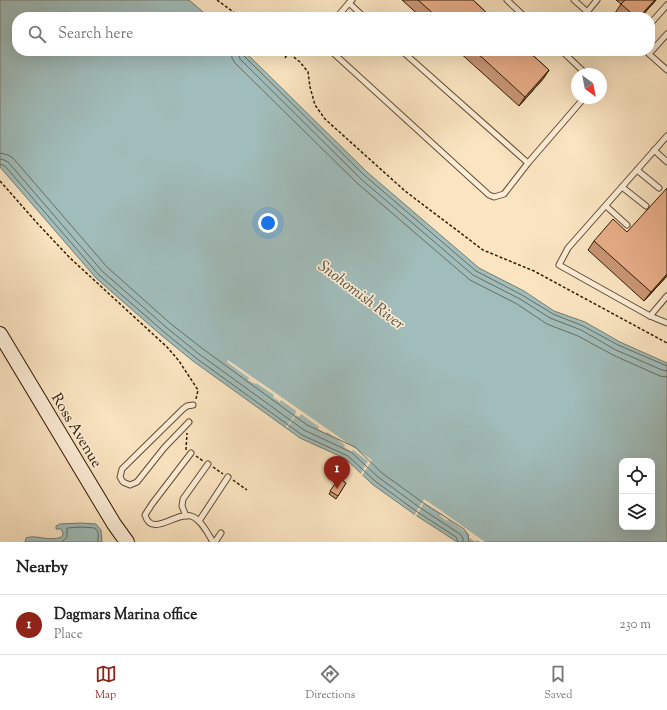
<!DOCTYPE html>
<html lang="en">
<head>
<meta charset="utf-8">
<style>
  :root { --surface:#fff; --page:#f2f2f2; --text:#222; --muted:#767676; --line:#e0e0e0; --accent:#8f2418 }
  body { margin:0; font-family:"Sorts Mill Goudy",serif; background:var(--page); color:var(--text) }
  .controls { position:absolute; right:12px; bottom:12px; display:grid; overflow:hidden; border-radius:8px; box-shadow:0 4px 16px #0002 }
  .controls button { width:36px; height:36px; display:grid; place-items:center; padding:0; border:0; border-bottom:1px solid var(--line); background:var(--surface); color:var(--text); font:20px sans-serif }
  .compass { position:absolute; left:571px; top:68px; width:36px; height:36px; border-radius:50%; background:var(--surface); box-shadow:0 4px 16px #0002; rotate:148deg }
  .you { position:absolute; left:268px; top:223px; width:14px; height:14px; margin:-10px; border:3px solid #fff; border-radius:50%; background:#1a73e8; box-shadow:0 0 0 6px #1a73e833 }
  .badge { display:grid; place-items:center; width:26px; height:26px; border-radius:50%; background:var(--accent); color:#fff; font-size:13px; font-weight:700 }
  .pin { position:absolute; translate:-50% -33px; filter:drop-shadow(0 1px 2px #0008) }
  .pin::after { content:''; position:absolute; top:21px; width:14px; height:12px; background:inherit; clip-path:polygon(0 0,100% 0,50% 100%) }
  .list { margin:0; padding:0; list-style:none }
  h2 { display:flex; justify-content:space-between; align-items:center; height:52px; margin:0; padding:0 16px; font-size:17px }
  h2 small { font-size:13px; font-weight:400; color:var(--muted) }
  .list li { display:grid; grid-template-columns:26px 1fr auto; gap:12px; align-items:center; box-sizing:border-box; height:60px; padding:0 16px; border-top:1px solid var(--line) }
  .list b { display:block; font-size:15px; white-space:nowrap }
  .list p { margin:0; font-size:13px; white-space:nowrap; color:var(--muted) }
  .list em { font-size:13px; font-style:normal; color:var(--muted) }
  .icon { flex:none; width:22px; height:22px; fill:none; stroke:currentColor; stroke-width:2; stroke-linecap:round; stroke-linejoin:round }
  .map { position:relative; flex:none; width:667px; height:542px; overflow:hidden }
  .search { position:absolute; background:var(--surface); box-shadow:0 4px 16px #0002; left:12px; right:12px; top:12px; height:44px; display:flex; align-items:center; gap:10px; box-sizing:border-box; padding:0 14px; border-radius:16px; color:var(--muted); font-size:15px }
  .sheet { height:112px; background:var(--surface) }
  nav { display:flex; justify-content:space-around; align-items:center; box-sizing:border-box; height:56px; border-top:1px solid var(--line); background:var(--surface); font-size:11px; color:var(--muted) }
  nav a { display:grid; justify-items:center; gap:2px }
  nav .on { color:var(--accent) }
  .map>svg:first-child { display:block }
  .water { fill:#a1bdbb; stroke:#747c71; fill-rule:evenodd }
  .pier { fill:#fae4c1 }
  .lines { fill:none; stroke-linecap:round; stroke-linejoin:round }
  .shore { stroke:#696c5e; stroke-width:1 }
  .lane-casing { stroke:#634c32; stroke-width:7 }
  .secondary-casing { stroke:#311a02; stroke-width:16 }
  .path { stroke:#311a02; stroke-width:1.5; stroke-dasharray:3 2; stroke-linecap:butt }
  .lane { stroke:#fcedd7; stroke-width:5 }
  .secondary { stroke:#fcedd7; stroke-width:14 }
  .wall { fill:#c89575; stroke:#311a02 }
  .shaded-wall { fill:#a2795f; stroke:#311a02 }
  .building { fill:#e8ad88; stroke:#311a02 }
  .labels { text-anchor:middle; stroke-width:3.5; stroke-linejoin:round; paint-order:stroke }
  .street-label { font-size:15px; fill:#311a02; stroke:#fcedd7 }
  .water-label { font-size:16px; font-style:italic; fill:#585343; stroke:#fcedd7 }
</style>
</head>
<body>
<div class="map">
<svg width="667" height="542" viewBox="0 0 667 542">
  <rect width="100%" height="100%" fill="#fae4c1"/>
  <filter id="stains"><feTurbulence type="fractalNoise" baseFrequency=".005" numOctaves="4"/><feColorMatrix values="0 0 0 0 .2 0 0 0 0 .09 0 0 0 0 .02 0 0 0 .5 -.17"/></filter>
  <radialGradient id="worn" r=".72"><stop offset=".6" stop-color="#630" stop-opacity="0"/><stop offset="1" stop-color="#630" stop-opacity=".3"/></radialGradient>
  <g class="water">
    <path d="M0,0h189l20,17h-192v34h227l123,121 112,96 45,23 30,20 31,11 35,20 47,21v179h-210l-43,-28 -42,-30 -26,-25 -46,-21 -107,-77 -32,-26 -65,-57 -96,-111zM622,461h30v66h-30z"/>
    <path d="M81,523l15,1 5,6 1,12h-77l1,-4c10,-4 21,4 36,-1l1,-4 -2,-4h-5v-3l4,-2z"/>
  </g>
  <g class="pier">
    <path d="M228,360l144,100 -11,17 -1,-2 8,-14 -15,-11 -2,2 -7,-5 1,-2 -18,-13 -2,2 -7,-5 1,-2 -18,-13 -2,3 -3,-2 -9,13 -1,-1 9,-12 1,-4 -15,-11 -1,2 -7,-5 1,-2 -18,-12 -1,1 -7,-4 1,-2 -22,-16z"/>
    <path d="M424,499l19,13 42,30h-5l-3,-2 -1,2 -8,-5 2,-2 -22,-16 -1,2 -7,-5 1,-2 -17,-11 -9,15 -1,-2z"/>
  </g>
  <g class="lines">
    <g class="shore">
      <path d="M231,51l1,7 3,5 122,120 113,97 47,24 30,20 31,12 35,19 47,21 7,1"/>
      <path d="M237,51l3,8 121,120 112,96 47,24 30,19 31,12 35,20 46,20 5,1"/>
      <path d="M242,51l1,4 121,120 112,96 46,24 31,19 30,12 35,19 49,21"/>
      <path d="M0,153l8,2 5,3 94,109 64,57 32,25 104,76 48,22 27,26 40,29 42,27 4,6 1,7"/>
      <path d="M0,159l4,1 4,2 94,109 65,57 32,26 105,76 47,22 27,25 41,30 41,27 3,4v4"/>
      <path d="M0,164l5,2 94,109 65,57 32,26 106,77 46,21 27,25 41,30 40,26 2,5"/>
      <path d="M62,542l5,-5v-9l14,-1 14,1 3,4v10"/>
    </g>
    <defs>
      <g id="lane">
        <path d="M352,0l-3,3 15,14"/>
        <path d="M507,0l18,17"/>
        <path d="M574,0l19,17"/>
        <path d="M587,12l10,-12"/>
        <path d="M337,17l12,-14"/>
        <path d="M650,24l17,-19"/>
        <path d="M667,34l-18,20 18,16"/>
        <path d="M331,51l158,144 5,2 10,-3 24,-31"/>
        <path d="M402,51l126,112 56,-65"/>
        <path d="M562,51l24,23"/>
        <path d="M667,136l-99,112 -9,17 91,51 17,7"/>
        <path d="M654,150l13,12"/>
        <path d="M637,170l22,18"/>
        <path d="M622,187l24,19"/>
        <path d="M606,206l21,19"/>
        <path d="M650,316l17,-20"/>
        <path d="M189,422l-25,26 -27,34 -7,3 -7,-3 -3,-5 2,-8 61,-60 4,-3 6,-1"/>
        <path d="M191,453l-39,51 -7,11c7,23 30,-3 46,1 10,3 17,18 22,26"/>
        <path d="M186,516l-4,-10 1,-7 25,-35"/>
        <path d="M199,521l29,-44"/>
        <path d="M215,542l6,-9"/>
      </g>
      <path id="secondary" d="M0,334l114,190 13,18"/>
    </defs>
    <use href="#lane" class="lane-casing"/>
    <use href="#secondary" class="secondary-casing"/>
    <g class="path">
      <path d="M217,0l23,17"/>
      <path d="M286,51l14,11 8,10 2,15 5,18 10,14 80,72 78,59 51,21 133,72"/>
      <path d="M285,58l3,-5"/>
      <path d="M0,181l38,43 32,34 97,89 12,14 19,29 -2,9"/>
      <path d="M186,450l1,-17"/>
      <path d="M196,456l7,5"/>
      <path d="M213,467l10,7"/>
      <path d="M233,480l14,10"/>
    </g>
    <use href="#lane" class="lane"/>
    <use href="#secondary" class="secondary"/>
  </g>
  <g class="wall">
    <path d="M402,0h71l18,17h-70z"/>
    <path d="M616,0h40l-15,17h-22l-4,-4 6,-9z"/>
    <path d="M458,51h70l21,19 -6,9 -24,27z"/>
    <path d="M594,241l73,35 -23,25 -56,-51z"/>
    <path d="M339,478l7,5 -10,16 -7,-5z"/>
  </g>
  <g class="shaded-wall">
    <path d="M655,0h1l-15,17h-2z"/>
    <path d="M549,70l-6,9 -24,27 6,-9z"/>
    <path d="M667,274v2l-23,25 7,-9z"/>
  </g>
  <g class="building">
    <path d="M418,0h55l18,17h-54z"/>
    <path d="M625,0h30l-16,17h-3l-15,-13z"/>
    <path d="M475,51h53l21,19 -24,27z"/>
    <path d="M667,188v86l-16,18 -57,-51 19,-22 14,13z"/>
    <path d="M339,478l7,5 -8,13 -8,-5z"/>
  </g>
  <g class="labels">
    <g class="street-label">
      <text transform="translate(77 430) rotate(59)" y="5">Ross Avenue</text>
    </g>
    <g class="water-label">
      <text transform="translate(362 294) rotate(37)" y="6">Snohomish River</text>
    </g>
  </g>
  <rect width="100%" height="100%" filter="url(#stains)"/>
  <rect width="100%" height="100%" fill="url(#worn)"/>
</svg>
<div class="controls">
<button><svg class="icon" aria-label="locate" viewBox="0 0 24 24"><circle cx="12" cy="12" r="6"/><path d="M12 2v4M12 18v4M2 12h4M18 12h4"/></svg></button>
<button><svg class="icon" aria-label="layers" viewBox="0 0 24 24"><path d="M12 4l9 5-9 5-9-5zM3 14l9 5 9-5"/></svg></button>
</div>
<svg class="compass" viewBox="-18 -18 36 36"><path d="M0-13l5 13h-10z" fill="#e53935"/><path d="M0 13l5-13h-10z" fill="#767676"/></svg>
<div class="you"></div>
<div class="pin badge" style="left:337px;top:489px">1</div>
<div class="search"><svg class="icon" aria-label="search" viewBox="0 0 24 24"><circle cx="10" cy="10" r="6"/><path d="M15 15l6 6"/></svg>Search here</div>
</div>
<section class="sheet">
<h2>Nearby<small></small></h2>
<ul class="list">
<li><span class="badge">1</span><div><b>Dagmars Marina office</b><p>Place</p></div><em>230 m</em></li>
</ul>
</section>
<nav>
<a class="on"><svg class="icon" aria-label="map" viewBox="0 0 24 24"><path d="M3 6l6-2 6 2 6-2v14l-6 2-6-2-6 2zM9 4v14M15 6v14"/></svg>Map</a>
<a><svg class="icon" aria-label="directions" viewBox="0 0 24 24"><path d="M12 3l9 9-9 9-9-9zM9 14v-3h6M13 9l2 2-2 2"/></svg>Directions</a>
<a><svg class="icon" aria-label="saved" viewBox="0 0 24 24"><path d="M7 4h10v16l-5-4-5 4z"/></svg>Saved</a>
</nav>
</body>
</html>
